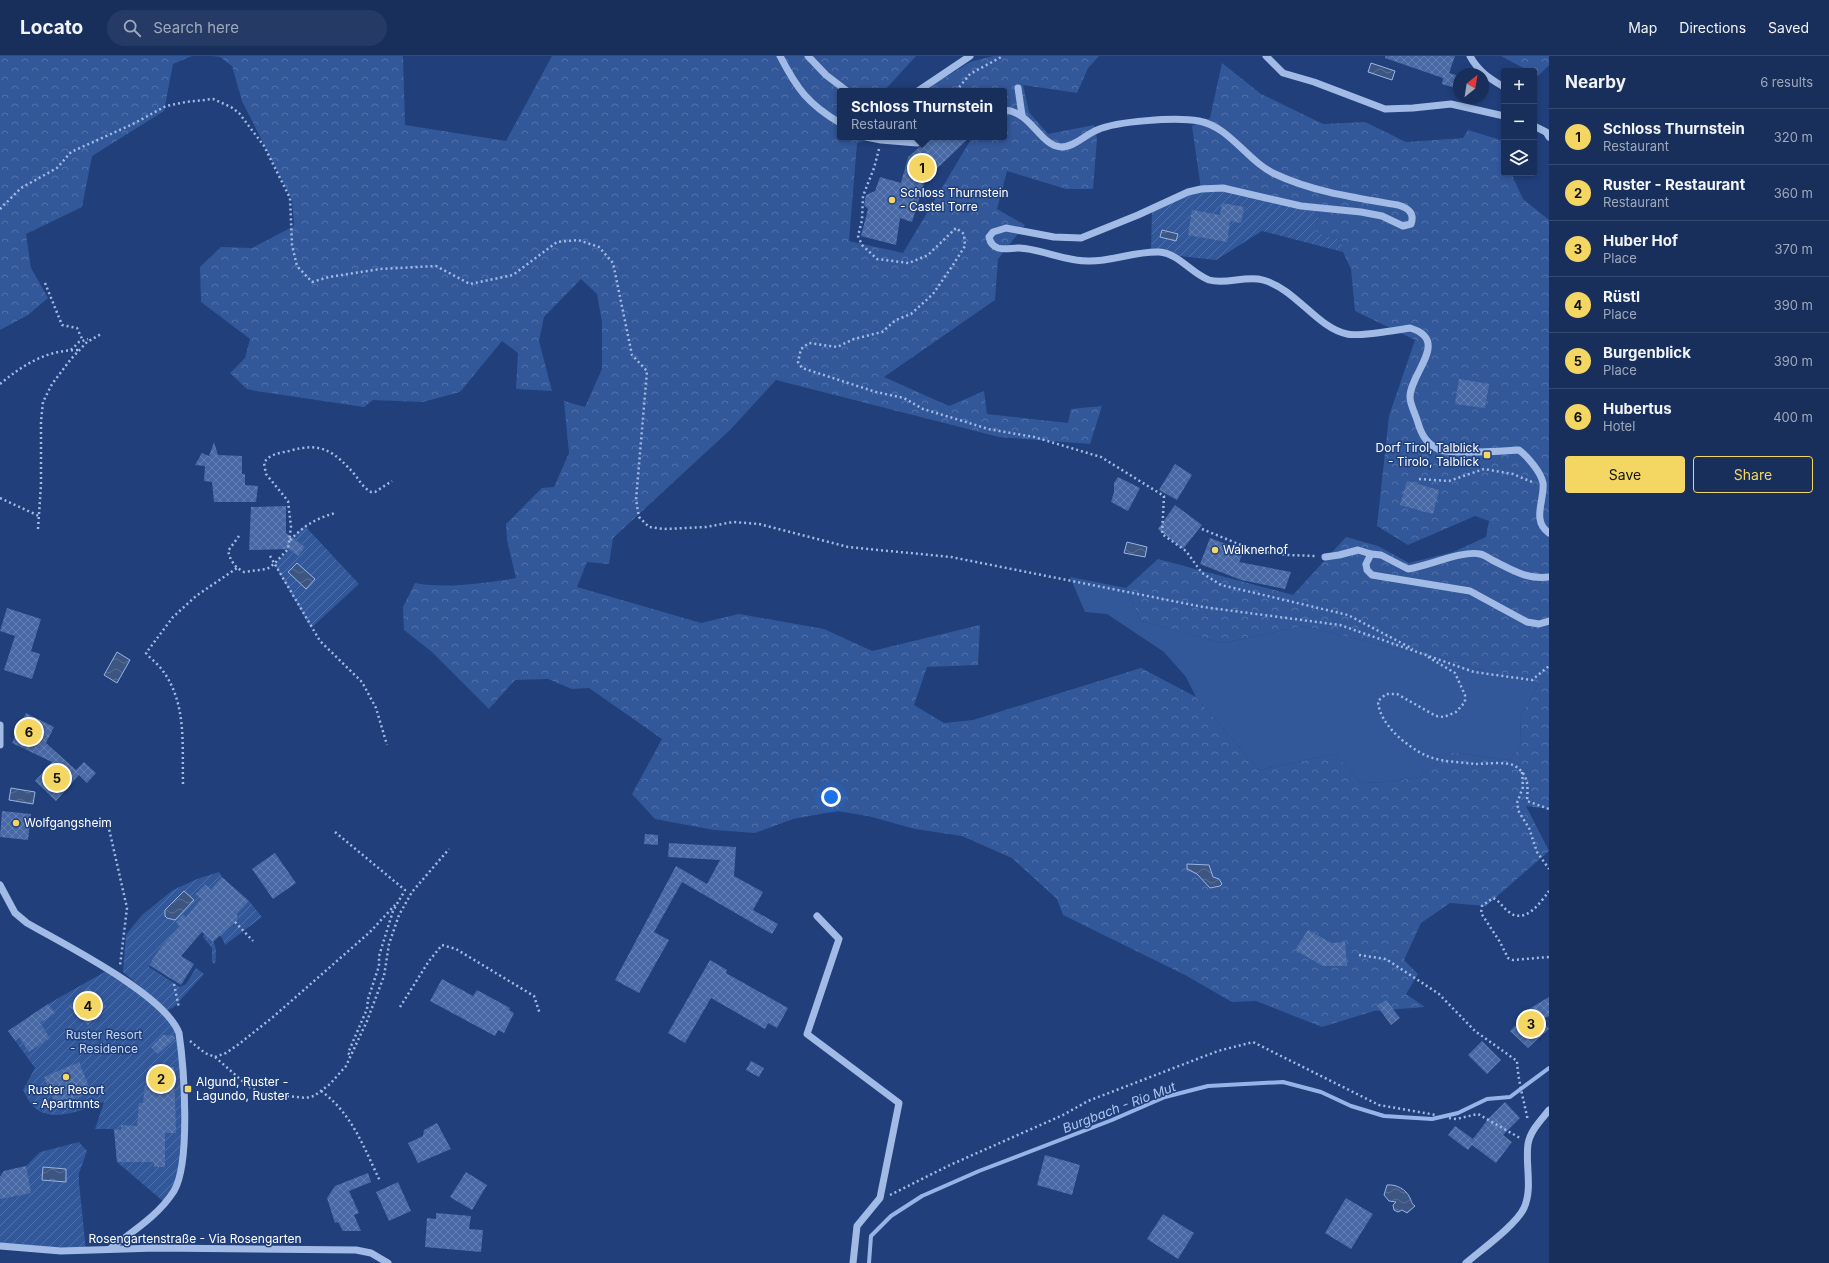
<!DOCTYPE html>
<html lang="en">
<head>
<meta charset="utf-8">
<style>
  :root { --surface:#182f5c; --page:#253b65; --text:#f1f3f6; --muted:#9fa9bb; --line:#364a72; --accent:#f4d763 }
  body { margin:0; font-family:Inter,sans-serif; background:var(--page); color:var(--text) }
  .controls { position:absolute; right:12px; top:12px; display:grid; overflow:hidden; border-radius:4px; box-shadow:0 2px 6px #0003 }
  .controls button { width:36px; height:36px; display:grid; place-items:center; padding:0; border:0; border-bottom:1px solid var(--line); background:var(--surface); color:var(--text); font:20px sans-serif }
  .compass { position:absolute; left:1453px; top:12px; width:36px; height:36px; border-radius:50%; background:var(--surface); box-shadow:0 2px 6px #0003; rotate:30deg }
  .you { position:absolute; left:831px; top:741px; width:14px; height:14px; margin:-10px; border:3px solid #fff; border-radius:50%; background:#1a73e8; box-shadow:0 0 0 6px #1a73e833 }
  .badge { display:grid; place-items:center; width:26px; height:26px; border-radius:50%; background:var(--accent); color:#111; font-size:13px; font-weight:700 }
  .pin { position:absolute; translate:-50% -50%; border:2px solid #fff; box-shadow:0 1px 4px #0006 }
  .popup { position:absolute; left:837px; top:32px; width:170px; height:52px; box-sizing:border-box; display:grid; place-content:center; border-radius:4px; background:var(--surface); filter:drop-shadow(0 1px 3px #0005); font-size:13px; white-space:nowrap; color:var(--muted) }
  .popup b { font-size:15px; color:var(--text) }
  .popup::after { content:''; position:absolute; left:50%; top:100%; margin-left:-8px; border:8px solid transparent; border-top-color:var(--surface) }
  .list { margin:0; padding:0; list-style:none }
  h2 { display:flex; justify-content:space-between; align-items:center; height:52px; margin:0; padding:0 16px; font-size:17px }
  h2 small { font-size:13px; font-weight:400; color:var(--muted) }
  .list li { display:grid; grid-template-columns:26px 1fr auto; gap:12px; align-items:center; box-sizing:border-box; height:56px; padding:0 16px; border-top:1px solid var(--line) }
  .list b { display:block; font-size:15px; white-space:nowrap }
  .list p { margin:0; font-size:13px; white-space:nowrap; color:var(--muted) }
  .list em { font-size:13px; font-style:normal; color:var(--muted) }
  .actions { display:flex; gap:8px; padding:12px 16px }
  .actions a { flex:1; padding:9px 0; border:1px solid var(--accent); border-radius:4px; text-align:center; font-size:14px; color:var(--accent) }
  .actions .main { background:var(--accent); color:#111 }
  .icon { flex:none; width:22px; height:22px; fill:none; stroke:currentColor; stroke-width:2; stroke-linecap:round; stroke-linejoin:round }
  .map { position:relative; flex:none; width:1549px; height:1207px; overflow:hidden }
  header { display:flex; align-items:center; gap:24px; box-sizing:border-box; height:56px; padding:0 20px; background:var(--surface); border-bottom:1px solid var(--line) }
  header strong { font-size:19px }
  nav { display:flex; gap:22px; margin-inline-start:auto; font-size:14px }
  .search { width:280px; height:36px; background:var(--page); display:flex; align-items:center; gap:10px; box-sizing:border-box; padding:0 14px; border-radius:22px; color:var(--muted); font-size:15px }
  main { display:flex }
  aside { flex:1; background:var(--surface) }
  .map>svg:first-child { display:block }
  .grass { fill:#33589a }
  .forest { fill:url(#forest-crowns) }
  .garden { fill:url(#garden-furrows) }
  .water { fill:url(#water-waves); stroke:#96b4e8 }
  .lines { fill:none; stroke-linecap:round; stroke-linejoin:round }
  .stream { stroke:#96b4e8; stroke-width:4 }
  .building { fill:url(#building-cross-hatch) }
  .path { stroke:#a2bbe6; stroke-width:2.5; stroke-dasharray:2 3; stroke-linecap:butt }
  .minor { stroke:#a2bbe6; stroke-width:7 }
  .poi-dot { fill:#f4d763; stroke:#203f7b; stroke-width:1.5 }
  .labels { text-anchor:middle; stroke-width:3; stroke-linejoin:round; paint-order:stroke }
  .poi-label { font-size:12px; fill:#fff; stroke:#203f7b; text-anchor:start }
  .park-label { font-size:12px; fill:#c5d7f5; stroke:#203f7b }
  .street-label { font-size:12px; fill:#fff; stroke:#203f7b }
  .water-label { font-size:13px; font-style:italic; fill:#adc5ee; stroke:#203f7b }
</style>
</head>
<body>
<header>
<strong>Locato</strong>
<div class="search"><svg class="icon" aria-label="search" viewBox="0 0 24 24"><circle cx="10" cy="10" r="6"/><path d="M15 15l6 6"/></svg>Search here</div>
<nav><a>Map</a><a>Directions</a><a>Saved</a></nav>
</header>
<main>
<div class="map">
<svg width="1549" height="1207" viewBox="0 0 1549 1207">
  <defs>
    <pattern id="forest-crowns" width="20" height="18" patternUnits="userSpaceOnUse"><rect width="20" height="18" fill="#33589a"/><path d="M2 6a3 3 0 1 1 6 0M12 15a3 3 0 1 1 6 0" fill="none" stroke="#5271a9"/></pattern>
    <pattern id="garden-furrows" width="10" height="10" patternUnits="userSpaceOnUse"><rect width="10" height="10" fill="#33589a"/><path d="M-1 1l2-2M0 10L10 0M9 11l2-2" fill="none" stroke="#5271a9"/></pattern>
    <pattern id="water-waves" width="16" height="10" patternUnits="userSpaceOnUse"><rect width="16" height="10" fill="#3d5581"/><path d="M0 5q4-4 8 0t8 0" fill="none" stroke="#5a6e94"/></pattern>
    <pattern id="building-cross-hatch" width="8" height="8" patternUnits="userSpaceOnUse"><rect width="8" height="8" fill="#4869a5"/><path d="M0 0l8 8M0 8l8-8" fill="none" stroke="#6380b2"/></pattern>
  </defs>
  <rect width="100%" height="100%" fill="#203f7b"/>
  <path class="grass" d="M1070,521l56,11 15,33 81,22 82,-17 235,58 -19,32 1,31 -12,13 -60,-8 -29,25 -41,6 -19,-1 -25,-28 -76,16 -63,-73 -10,-20 -22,-25 -57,-38 -22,-2z"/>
  <g class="forest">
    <path d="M0,0h192l-19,8 -9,47 -72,45 -10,51 -56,27 5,34 17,30 -20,17 -28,15z"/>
    <path d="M212,0h191l2,69 101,16 46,-85h364l-32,35h-44v46h42l-25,6 -8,98 54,12 67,-112 -5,-4h39v-46h-81l47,-29 23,-6h106l-11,12 -11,25 -54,-8 6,27 19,22 46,-9 3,13 -4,51h-27l-59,-18 -10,38 28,16 -27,34 -3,41 -111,77 65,29 35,-15 3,23 81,9 3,-14 31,-3 -12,38 -91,-7 -223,-57 -45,49 -118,109 -4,26 -22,-2 -10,25 124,36 38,-9 85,15 48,22 108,-26 -2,40 -51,2 -13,38 30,18 29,-3 168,-52 55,29 63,73 76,-16 25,28 19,1 41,-6 29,-25 60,8 12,-13 -1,-31 19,-32 -235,-58 -82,17 -81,-22 -15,-33 32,-29 135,36 53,-58 32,9 31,17 44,-11 33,-15 3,-16 -14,-5 -67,29 -31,-19 12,-110 26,-76 -60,-29 -4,-42 -8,-17 -2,-12 -26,-8 6,-24 -120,-19 -9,-63 18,-8 12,-55 39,31 62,30 42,-2 41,20 57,-4 5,-8 36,11v32h7l12,26 26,21v589l-23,-3 23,45 -63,55 -36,-3 -29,20 -17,37 14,14 -12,20 19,13 -51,4 -52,16 -66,-26 -24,1 -47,-27 -122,-60 -6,-16 -45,-41 -50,-22 -47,-7 -47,-13 -31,-5 -44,8 -38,14 -41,-3 -59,-11 -23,-25 30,-55 -73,-51 -17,1 -24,-10 -33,1 -26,29 -57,-57 -28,-22 -1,-23 12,-24c31,6 70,0 101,-5l-9,-38 -1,-16 36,-36 12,-1 15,-34 -5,-52 21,6 17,-38v-47l-5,-28 -16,-15 -37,38 -5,24 13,50 -36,-2 2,-36 -16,-12 -42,51 -37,10 -50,-2 -9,7 -108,-16 -9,-2 -17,-16 15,-15 5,-19 -49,-37 -1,-35 21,-20 31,1 42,-22 -2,-26 -50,-99 -10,-35 -12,-9z"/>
    <path d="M1501,0h48v9l-11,11 -4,-2v-3h-5z"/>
  </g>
  <g class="garden">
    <path d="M1223,132l98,20 -6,24 26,8 2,12 -81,-21 -46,29 -65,-7 1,-44 36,-17z"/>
    <path d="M305,470l54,58 -48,44 -37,-64 11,-10 3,-5 1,-9z"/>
    <path d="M219,816l3,5 -11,12 -6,-5 -10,9 6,6 -10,22 -8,-7 -4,12 -19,22 -11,17v2l31,20 6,-3 10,-16 8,6 -30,33 -6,3 -45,-38 3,-37 16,-20 31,-25 24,-11z"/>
    <path d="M249,845l13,16 -37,28 -3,-7 -4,-4 11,-11 4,3 5,-6 -1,-6z"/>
    <path d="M206,873c1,9 4,7 8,14 3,6 2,14 1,21l-3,-2v-14l-9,-11z"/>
    <path d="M108,914l11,6 56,48 9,68 -5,87 -15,23 -47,-40 -3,-33h-19l9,-27c-20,7 -53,23 -71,4 -4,-4 -7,-11 -10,-16l12,-22 -27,-37 40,-27z"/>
    <path d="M79,1086l8,9 -8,22v10l7,67 -86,-4v-69l4,-6 22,-5 14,-14z"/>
  </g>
  <g class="water">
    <path d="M1371,7l24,8 -3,9 -24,-8z"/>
    <path d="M1162,174l16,4 -2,7 -16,-4z"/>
    <path d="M1127,486l20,5 -2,10 -21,-4z"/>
    <path d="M297,507l18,16 -9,10 -18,-17z"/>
    <path d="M117,596l13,8 -13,23 -13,-8z"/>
    <path d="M11,732l24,4 -2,12 -24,-4z"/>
    <path d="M1187,808l22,1 4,12 6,2 3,5 -2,2 -10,2 -13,-14 -10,-5z"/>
    <path d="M184,835l10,9 -19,20 -8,-2 -2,-2v-6z"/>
    <path d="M43,1111l23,2v13l-24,-2z"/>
    <path d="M1387,1129c9,-1 19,4 23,13 2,4 1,5 5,8l-8,7 -5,-3 -4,2 -4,-2 -1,-5 3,-3 -7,-1 -5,-6z"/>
  </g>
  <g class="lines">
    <path class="stream" d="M869,1207l2,-27 20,-20 31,-20 57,-25 133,-51 53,-23 43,-11 75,-4 38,10 30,14 33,10 48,3 26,-6 29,-14 23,-2 39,-29"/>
  </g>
  <g class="building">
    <path d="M1385,0h70l-6,17 10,3v13l-17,-5 1,-6 -58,-20z"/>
    <path d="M931,81h39l-45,43 -13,42 -12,-4 -4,27 -35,-9 7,-27 -4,-4 2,-10 9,-4 5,-14 21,6 7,-26z"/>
    <path d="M1222,147l22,4 -3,16 -11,-2 -3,21 -39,-7 4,-25 28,5z"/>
    <path d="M1459,323l30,5 -4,24 -30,-4z"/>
    <path d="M214,386l4,13 24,1v18h3v11l13,1 -2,16h-42l-2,-20 -8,-1 1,-15 -10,-1 7,-12 7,3z"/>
    <path d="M1175,408l17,11 -15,25 -18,-10z"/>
    <path d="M1118,421l22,11 -12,23 -17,-9 3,-10v-9z"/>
    <path d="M1407,425l32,9 -6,24 -33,-9z"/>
    <path d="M1175,449l27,20 -19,24 -25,-20z"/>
    <path d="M286,450v27l19,14 -7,9 -9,-7 -40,1 2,-43z"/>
    <path d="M1210,482l34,13 -5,11 52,10 -6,17 -44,-9 -41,-16z"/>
    <path d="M7,552l34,11 -10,32 9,3 -8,25 -28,-9 11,-34 -15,-5z"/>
    <path d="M26,657l28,14 -8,16 30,27 8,-8 12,11 -9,10 -8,-8 -23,26 -21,-20 17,-19 -40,-19z"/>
    <path d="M2,755l29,3 -3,26 -28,-3z"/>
    <path d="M645,778l13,1v10l-14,-1z"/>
    <path d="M669,787l67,4 -2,29 29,16 -10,18 25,14 -6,10 -90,-52 -28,50 15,8 -30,53 -24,-13 61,-114 31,18 13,-24 -52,-3z"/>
    <path d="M275,797l21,30 -23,16 -21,-30z"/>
    <path d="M222,821l27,24 -12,13 1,6 -6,6 -1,-1 -18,17 -11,-10 -21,24 13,8 -13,21 -32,-20 11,-17 19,-22 -3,-4 7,-8 3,3 15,-18 -6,-5 10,-10 6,5z"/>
    <path d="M1308,874l23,13 14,-1 2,24h-24l-28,-16z"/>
    <path d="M710,904l17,10 -1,3 62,35 -11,20 -9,-5 -3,6 -54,-31 -26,45 -17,-10z"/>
    <path d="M442,923l31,17 4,-6 33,18 -1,2 5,3 -10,20 -6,-3 -3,6 -65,-35z"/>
    <path d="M88,931l18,19 -18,19 -19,-19z"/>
    <path d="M1549,941v19l-8,4 8,9 -21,19 -18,-17 19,-19v-3z"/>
    <path d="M1386,944l14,18 -9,7 -14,-19z"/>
    <path d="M48,948l7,9 -15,10 10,15 -21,14 -10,-15 -4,3 -7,-9z"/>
    <path d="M163,979l11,1 1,3 -17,15 -7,-7z"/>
    <path d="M1482,985l19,19 -14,14 -19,-19z"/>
    <path d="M751,1005l13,7 -5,9 -13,-7z"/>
    <path d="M79,1006l12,30 -35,14 -12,-29z"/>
    <path d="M150,1010l24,1 2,66h-11v34h-11v-5h-37l-3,-33 7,1v-5l16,1 2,-23h4l3,-27z"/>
    <path d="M1505,1046l15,16 -17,17 9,7 -16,21 -24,-18 -4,5 -20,-15 7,-9 18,13 16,-21z"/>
    <path d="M437,1067l14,26 -33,14 -10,-20 15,-7 1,-6z"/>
    <path d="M1045,1099l35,10 -8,30 -35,-10z"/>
    <path d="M26,1110l5,27 -31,6v-22l4,-6z"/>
    <path d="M466,1116l21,13 -15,25 -22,-13z"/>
    <path d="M368,1117l3,9 -22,9 10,22 -5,2 7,16h-18l-5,-9 -3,1 -8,-25 8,-12z"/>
    <path d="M398,1126l13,29 -22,10 -13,-29z"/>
    <path d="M1346,1142l27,16 -22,35 -26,-16z"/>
    <path d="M436,1157l35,3 -2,13 14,1 -2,22 -56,-5 2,-29 9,1z"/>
    <path d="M1163,1158l31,19 -16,26 -31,-20z"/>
  </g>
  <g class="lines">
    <g class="path">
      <path d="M956,35l14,-17 33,-18"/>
      <path d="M879,93l-5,19 -11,28 -1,24 -4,16 4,9 15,14 32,4 19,-8 28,-27 8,6 1,12 -12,19 -20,29 -22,20 -15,6 -14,12 -28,7 -17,8 -28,-4 -8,6 -3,13 4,6 74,24 28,6 19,11 43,13 22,7 46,8 67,20 63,39 -2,38 24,17 16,22 19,12 127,30 65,34"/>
      <path d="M0,153l21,-21 36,-20 14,-16 62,-28 33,-18 20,-4 27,-3 18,8 8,6 25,33 26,52 2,47 5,21 15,16 17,-5 51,-8 56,-3 34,18 43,-9 44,-33 21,-2 21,7 14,16 19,92 15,16 -11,129 3,17 10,10 15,2 42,-2 27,-5 26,2 89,23 103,10 252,50 137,18 134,47 58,8 17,-14"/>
      <path d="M45,227l17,42 15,3 6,13"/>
      <path d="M71,294l8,-8 9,-3"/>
      <path d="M0,328c24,-20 47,-34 78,-34"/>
      <path d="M1419,423l30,2 35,-12 29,5 19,8"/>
      <path d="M0,442l39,18"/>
      <path d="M38,473l3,-44v-64l2,-19 9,-18 19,-25 16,-17 14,-8"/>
      <path d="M1202,473l51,21 34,5 29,1"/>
      <path d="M239,480l-11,15 3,9 6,8 7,4 23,-3 7,-5 14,-15 3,-22 -3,-26 -22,-27 -2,-11c5,-9 16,-10 25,-12 33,-10 46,1 67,25 4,6 8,12 15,16h4l17,-11"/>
      <path d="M290,484c15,-15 25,-21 45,-27"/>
      <path d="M270,500l50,85 42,41 14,26 11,37"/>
      <path d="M1428,601l27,16 10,22v7l-9,10 -12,5 -8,-1 -39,-22h-11l-8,7c1,23 29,46 49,55 14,6 33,6 49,8 9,0 31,-3 39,2 14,9 13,20 12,35l22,8"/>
      <path d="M1522,716l1,15 -6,16 2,9 10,16 8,24 12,17"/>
      <path d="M183,728c-1,-39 4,-80 -20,-113 -4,-6 -12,-12 -17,-18l27,-36 23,-21 41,-28"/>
      <path d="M107,764l20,88 -7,58"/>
      <path d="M335,776l70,58 -12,21 -14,45v10l-11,33 -1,10 -19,44 3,3"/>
      <path d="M1549,835c-8,11 -24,34 -40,21 -6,-4 -9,-11 -16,-14l-11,8 -1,7 19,29 8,16 5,2 36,-3"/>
      <path d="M235,866l18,19"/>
      <path d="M1359,899l27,4 53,35 36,37 42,30c1,20 7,40 11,60"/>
      <path d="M174,928l5,24"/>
      <path d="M400,951l29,-46 13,-16 14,4 78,47 6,18"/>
      <path d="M190,985l15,12 10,4 33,29 12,7 46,5 8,-2 16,-12 16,-18 21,-45 17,-45 5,-32 10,-29 13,-23 37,-43"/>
      <path d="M215,1001l11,-4 13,-9 34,-27 97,-85 25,-27"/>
      <path d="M321,1035c31,22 43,57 59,90"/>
      <path d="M1449,1062l7,1 22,-5 42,24"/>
      <path d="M890,1139l60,-30 113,-50 25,-14 130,-50 35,-9 126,63 57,10"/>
    </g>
    <g class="minor">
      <path d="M780,0c17,33 28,48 60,67"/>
      <path d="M808,0l18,19 21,16"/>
      <path d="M1266,0l17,17 31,9 71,27 28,-1 38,-4 53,12"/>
      <path d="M1470,0c8,15 20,23 34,31"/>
      <path d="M1018,32l4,27"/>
      <path d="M918,35l52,-35"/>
      <path d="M1004,54c27,1 36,36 57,37 13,0 24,-12 36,-17 20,-9 79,-13 102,-9 31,6 48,40 76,53 38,18 82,24 123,31 10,3 17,8 13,19l-8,2 -21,-10 -21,-4 -60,-6 -78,-18 -22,1 -13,3 -50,23 -57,23 -27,-1 -48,-9 -13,4 -4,5c1,5 3,9 9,11 7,2 13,0 21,0 24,1 47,14 71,13 23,0 46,-10 69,-9 19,1 33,22 50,28 17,5 37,-5 54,0 33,9 54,48 84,54 11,3 49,-4 63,-6 41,12 0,45 0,69 0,8 6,18 8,26 4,13 9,21 22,27 11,4 64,1 79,0 8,6 22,22 24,33 2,16 -12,38 6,50"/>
      <path d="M1534,70l12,6 3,5"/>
      <path d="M866,81l15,3 36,3 7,-6"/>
      <path d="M1325,501l14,-2 19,-5 13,4"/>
      <path d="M1549,521c-21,3 -37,-7 -55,-16 -4,-2 -9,-6 -14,-7 -17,-4 -52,12 -72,15l-27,-14 -10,-1 -5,10 1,6 5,5 98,16 57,31 12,2 10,-3"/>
      <path d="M0,669v20"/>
      <path d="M0,829l15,28 12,10c38,22 137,71 152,110 5,34 12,129 -5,158 -15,24 -41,40 -63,57"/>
      <path d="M817,860l22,23 -32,95 92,69 -19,95 -23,28 -4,37"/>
      <path d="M0,1190l61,5 95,-3 200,2 15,3 17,10"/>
      <path d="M1466,1207c15,-13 50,-38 58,-55 9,-20 1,-44 4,-64 2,-13 13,-24 21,-34"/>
    </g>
  </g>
  <g class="poi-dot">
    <circle cx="892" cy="144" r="4"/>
    <rect x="1483" y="395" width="8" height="8" rx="2"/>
    <circle cx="1215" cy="494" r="4"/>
    <circle cx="16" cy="767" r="4"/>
    <circle cx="66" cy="1021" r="4"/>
    <rect x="184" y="1029" width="8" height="8" rx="2"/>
  </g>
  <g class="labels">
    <g class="poi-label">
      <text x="900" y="141">Schloss Thurnstein<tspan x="900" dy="14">- Castel Torre</tspan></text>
      <text x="1479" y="396" text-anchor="end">Dorf Tirol, Talblick<tspan x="1479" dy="14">- Tirolo, Talblick</tspan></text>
      <text x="1223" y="498">Walknerhof</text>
      <text x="24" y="771">Wolfgangsheim</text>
      <text x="196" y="1030">Algund, Ruster -<tspan x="196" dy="14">Lagundo, Ruster</tspan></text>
      <text x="66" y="1038" text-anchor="middle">Ruster Resort<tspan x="66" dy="14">- Apartmnts</tspan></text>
    </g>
    <g class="park-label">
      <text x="104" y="983">Ruster Resort<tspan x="104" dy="14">- Residence</tspan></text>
    </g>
    <g class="street-label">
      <text x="195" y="1187">Rosengartenstraße - Via Rosengarten</text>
    </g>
    <g class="water-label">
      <text transform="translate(1119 1051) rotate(-21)" y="5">Burgbach - Rio Mut</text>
    </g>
  </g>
</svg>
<div class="controls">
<button>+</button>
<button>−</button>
<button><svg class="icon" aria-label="layers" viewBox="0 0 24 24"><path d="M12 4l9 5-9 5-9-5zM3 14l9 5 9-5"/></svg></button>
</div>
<svg class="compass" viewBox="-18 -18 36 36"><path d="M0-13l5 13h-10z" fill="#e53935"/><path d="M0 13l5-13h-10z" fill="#9fa9bb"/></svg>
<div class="you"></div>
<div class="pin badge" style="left:922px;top:112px">1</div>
<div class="popup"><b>Schloss Thurnstein</b>Restaurant</div>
<div class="pin badge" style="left:161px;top:1023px">2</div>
<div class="pin badge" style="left:1531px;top:968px">3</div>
<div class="pin badge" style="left:88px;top:950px">4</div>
<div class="pin badge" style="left:57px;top:722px">5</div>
<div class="pin badge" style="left:29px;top:676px">6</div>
</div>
<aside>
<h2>Nearby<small>6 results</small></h2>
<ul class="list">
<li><span class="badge">1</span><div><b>Schloss Thurnstein</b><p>Restaurant</p></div><em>320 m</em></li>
<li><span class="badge">2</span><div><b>Ruster - Restaurant</b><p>Restaurant</p></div><em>360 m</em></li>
<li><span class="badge">3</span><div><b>Huber Hof</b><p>Place</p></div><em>370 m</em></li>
<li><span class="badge">4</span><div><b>Rüstl</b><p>Place</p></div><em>390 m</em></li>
<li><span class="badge">5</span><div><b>Burgenblick</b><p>Place</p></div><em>390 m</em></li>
<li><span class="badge">6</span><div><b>Hubertus</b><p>Hotel</p></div><em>400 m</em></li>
</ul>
<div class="actions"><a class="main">Save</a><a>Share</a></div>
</aside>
</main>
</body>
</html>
